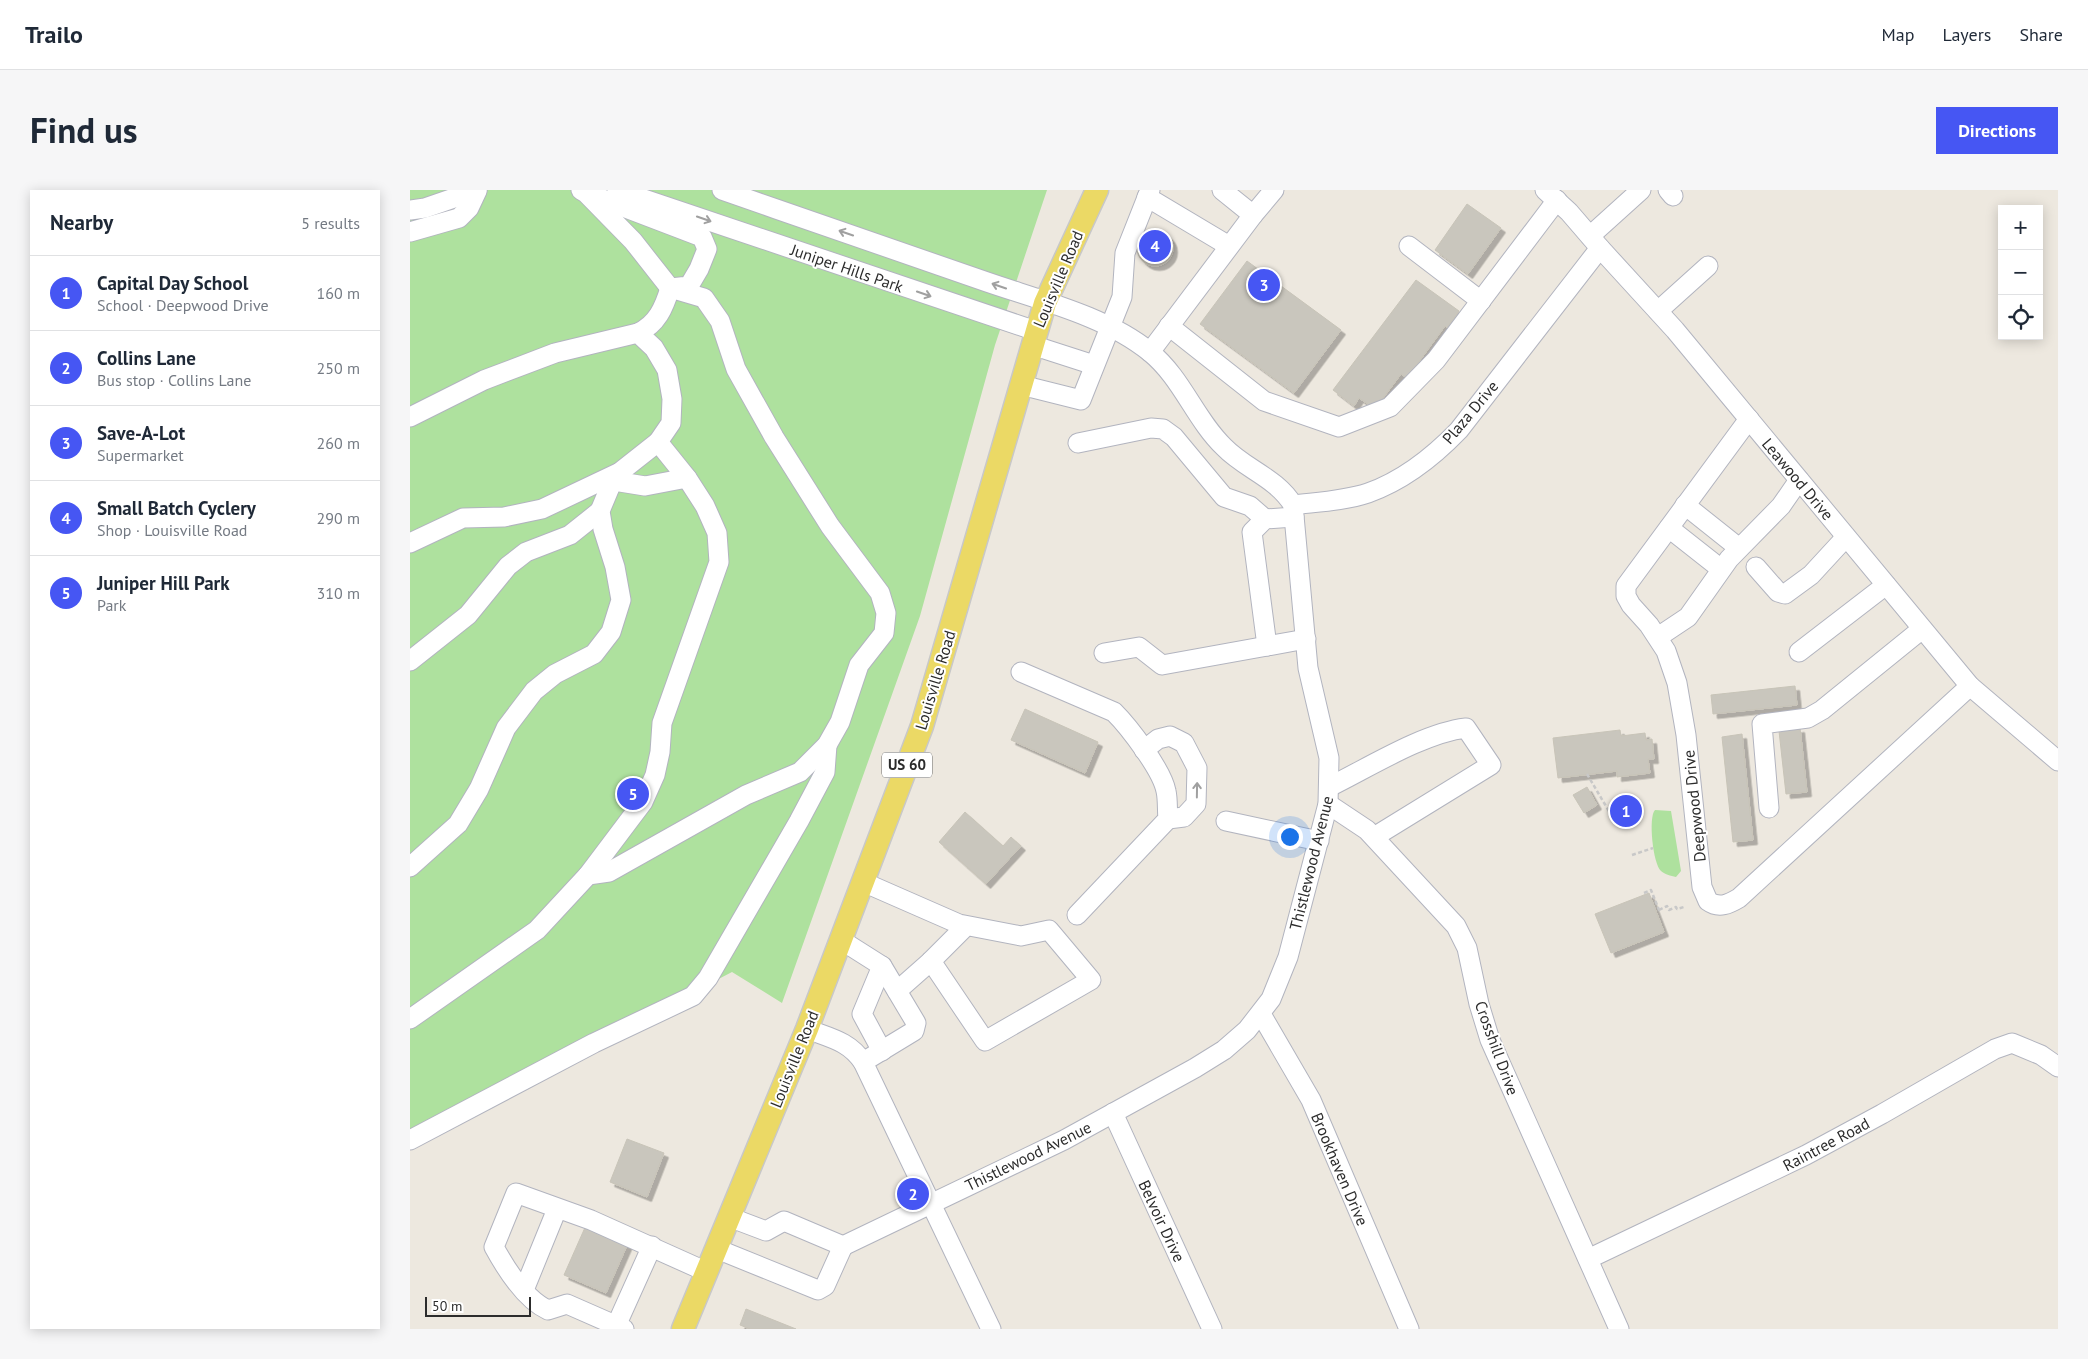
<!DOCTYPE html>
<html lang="en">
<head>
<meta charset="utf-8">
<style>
  :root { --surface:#fff; --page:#f6f6f7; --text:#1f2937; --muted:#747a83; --line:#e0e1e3; --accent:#4656f3 }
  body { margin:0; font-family:"PT Sans",sans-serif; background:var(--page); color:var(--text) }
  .controls { position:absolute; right:15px; top:15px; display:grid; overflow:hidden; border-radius:0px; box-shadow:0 2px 12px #0003 }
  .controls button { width:45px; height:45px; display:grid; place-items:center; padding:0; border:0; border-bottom:1px solid var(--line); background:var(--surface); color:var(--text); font:25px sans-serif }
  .scale { position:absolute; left:15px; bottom:12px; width:106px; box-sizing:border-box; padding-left:5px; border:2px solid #2c2c2c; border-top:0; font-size:14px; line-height:18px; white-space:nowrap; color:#2c2c2c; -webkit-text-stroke:4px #fff; paint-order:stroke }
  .you { position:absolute; left:879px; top:646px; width:18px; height:18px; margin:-12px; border:4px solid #fff; border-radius:50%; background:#1a73e8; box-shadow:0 0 0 8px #1a73e833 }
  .badge { display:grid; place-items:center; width:32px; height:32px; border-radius:50%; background:var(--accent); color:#fff; font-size:16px; font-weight:700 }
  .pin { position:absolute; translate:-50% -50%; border:2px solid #fff; box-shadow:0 1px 5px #0006 }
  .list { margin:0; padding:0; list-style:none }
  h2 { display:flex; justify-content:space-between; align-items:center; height:65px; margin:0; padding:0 20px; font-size:21px }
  h2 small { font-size:16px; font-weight:400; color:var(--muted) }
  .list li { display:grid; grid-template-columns:32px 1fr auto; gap:15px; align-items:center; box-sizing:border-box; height:75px; padding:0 20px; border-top:1px solid var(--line) }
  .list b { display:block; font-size:19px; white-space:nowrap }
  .list p { margin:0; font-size:16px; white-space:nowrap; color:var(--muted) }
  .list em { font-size:16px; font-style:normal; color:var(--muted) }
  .icon { flex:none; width:28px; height:28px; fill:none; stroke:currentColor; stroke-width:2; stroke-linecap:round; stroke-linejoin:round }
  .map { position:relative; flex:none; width:1648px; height:1139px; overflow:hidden; border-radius:0px }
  header { display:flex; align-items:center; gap:30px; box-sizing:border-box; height:70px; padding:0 25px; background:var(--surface); border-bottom:1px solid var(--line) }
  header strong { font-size:24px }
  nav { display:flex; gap:28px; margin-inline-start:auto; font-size:18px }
  .intro { display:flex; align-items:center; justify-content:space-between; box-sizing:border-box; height:120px; padding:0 30px }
  h1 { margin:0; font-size:35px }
  .button { padding:12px 22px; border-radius:0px; background:var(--accent); color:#fff; font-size:18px; font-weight:700 }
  main { display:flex; gap:30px; padding:0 30px }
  aside { flex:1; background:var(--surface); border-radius:0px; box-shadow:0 2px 12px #0003 }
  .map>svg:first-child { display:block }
  .green { fill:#aee19e }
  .building { fill:#c9c6bd; stroke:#c8c4b8; filter:url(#shadow) }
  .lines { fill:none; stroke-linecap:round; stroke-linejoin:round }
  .minor-casing { stroke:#b2b4bf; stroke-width:21 }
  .major-casing { stroke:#c8c8c8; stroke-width:25 }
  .path { stroke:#c8c8c8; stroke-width:2.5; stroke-dasharray:4 2.5; stroke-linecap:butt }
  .minor { stroke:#fff; stroke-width:19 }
  .major { stroke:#ebd965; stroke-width:22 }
  .oneway { stroke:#a0a0a0 }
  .labels { text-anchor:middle; stroke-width:4; stroke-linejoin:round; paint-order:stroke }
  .shield { fill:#fff; stroke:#6b6b6b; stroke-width:1 }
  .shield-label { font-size:15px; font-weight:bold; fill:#2c2c2c }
  .street-label { font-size:16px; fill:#2c2c2c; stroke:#fff }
</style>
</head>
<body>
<header>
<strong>Trailo</strong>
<nav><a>Map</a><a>Layers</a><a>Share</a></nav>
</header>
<div class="intro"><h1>Find us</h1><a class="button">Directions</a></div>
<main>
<aside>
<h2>Nearby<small>5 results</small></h2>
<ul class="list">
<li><span class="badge">1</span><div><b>Capital Day School</b><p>School · Deepwood Drive</p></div><em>160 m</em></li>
<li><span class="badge">2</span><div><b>Collins Lane</b><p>Bus stop · Collins Lane</p></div><em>250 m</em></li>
<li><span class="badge">3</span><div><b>Save-A-Lot</b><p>Supermarket</p></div><em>260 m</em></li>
<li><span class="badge">4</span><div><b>Small Batch Cyclery</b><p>Shop · Louisville Road</p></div><em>290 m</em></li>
<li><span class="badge">5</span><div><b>Juniper Hill Park</b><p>Park</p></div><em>310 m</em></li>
</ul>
</aside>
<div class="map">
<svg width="1648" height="1139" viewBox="0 0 1648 1139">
  <defs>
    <filter id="shadow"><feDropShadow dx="4.5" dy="4.5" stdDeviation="0" flood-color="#0004"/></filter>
  </defs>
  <rect width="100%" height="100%" fill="#ede8df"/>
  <g class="green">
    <path d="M0,0h637l-52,155 -75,271 -138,387 -50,-31 -322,168z"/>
    <path d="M1245,620l16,1 10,60 -5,6c-5,-1 -12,-3 -15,-6 -8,-7 -13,-54 -6,-61z"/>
  </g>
  <g class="building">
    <path d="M1057,14l34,24 -33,46 -33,-24z"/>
    <circle cx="745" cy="58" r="18"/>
    <path d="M837,71l94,69 -47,63 -94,-69z"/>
    <path d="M1006,90l43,31 -12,17 -2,-2 -38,52 -6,-4 -26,35 -16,-11 -5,8 -21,-16z"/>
    <path d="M1385,496l2,19 -84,9 -2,-19z"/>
    <path d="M615,519l73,33 -13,31 -74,-33z"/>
    <path d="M1390,538l7,64 -21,2 -7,-63z"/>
    <path d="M1210,540l1,6 24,-3 1,7 6,-1 2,20h-6l2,14 -33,4v-6l-59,7 -5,-40z"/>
    <path d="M1332,544l11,106 -20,2 -11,-105z"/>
    <path d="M1177,597l10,18 -13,8 -11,-18z"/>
    <path d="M555,622l38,34 8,-9 10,9 -35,38 -47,-42z"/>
    <path d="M1239,703l15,39 -53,21 -16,-39z"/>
    <path d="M217,949l37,14 -17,44 -37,-15z"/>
    <path d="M177,1033l42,18 -23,52 -42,-18z"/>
    <path d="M336,1119l50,20h-46l-10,-4z"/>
  </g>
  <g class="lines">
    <defs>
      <g id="minor">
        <path d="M171,0l5,3 47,48 37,47 34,10 16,23 16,48 38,68 56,89 50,67 6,20 -2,20 -25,32 -19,57 -13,23 -27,27 -54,23 -137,77 -21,3"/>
        <path d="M207,0l419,141"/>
        <path d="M312,0c88,31 176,61 265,92 52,18 119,34 163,70 32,26 45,67 74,95 21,22 53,31 69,58l15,163 21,90 -1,46 -40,153 -17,42 -24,31 -23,20 -29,18 -131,72 -221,106"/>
        <path d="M812,0l31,25 21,-25"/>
        <path d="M1135,0l24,22 31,36 75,82 295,356 88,75"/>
        <path d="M1258,0l5,6"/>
        <path d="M182,5l110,42 5,12 -8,20 -10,17 -18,2"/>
        <path d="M737,7l82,49"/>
        <path d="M0,20l15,-2 52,-18"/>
        <path d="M0,42l49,-14 10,-10 8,-17"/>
        <path d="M1180,46l51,-46"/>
        <path d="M999,56l72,55"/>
        <path d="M1248,121l50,-45"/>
        <path d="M759,136l95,75 75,26 51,-20 46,-47 121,-160"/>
        <path d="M228,143c19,-9 26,-25 32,-45"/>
        <path d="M622,155l62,20"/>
        <path d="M740,162l103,-137"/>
        <path d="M611,195l60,15 41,-103 3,-44 25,-63"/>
        <path d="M0,227l74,-37 71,-27 83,-20 16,15 13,22 5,29 -1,24 -13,19 29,36 18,28 12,27 2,29 -57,161 -2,29 -5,23 -12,27 -55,73 -51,55 -127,89"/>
        <path d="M1339,229l-123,167v10l5,9 18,20 17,26 11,32 9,52 16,152 6,14c11,8 21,3 31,-3l231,-212"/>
        <path d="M668,253l73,-15 12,1 11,8 50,60 26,9 15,13"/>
        <path d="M204,291l31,5 42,-8"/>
        <path d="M883,315c25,-3 51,-4 75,-12 34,-12 66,-37 91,-63l141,-182"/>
        <path d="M1275,315l54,43"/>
        <path d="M1259,338l52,41"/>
        <path d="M0,353l53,-25 41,-1 38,-8 78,-37 38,-30"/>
        <path d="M1346,377l22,25 7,2 26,-19 35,-38"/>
        <path d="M1248,447l30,-20 41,-58 52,-53 18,-26"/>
        <path d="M857,456l-15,-114 13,-13 29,-2"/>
        <path d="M1389,462l87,-67"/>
        <path d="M694,463l35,-6 23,18 144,-26"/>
        <path d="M0,471l58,-46 40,-49 18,-14 44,-17 30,-24"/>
        <path d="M611,482l93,40c15,15 48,58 52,79 2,9 1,19 2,28l-91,96"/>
        <path d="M734,560l14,-11 12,-3 14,7 13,25 -1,36 -12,13 -16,2"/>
        <path d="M919,597c39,-19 94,-54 137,-59l25,37 -117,72"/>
        <path d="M918,614l39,26 89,96 11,22 12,56 11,36 129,289"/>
        <path d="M1359,618l-7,-84 46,-6 14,-8 100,-81"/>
        <path d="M816,631l93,20"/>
        <path d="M0,677l48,-43 21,-35 27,-61 28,-37 21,-17 39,-20 17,-22 10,-32 -6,-33 -12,-38 -3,-18 10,-24 10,-15"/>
        <path d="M453,692l96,42 62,12 28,-6 42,50 -106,61 -54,-80 35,-35"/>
        <path d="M431,750l41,26 34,57 -2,8 -51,31"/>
        <path d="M487,801l34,-30"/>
        <path d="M851,824l50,86 98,229"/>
        <path d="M397,839c23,9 42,12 56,33l128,267"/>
        <path d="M472,861l-20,-37 20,-48"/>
        <path d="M703,923l99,216"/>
        <path d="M0,950l184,-97 99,-47 15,-18 91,-157 26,-49 2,-27"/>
        <path d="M307,1059l101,41 7,-4 18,-40 -59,-25 -18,10 -37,-14"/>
        <path d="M1178,1069l218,-104 76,-41 113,-65 17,-6 29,12 17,12"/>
        <path d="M114,1100l33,-81"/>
        <path d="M206,1136l36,-80"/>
        <path d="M214,1139l-57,-25 -19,6c-22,-10 -42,-41 -54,-63l22,-54 75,27 116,52"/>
      </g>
      <path id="major" d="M273,1139l124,-300 115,-303 123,-423 52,-113"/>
    </defs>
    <use href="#minor" class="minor-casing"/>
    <use href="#major" class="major-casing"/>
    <g class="path">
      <path d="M1177,584l23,39"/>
      <path d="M1222,665l21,-7"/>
      <path d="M1234,703l7,-3 8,20 -3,1"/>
      <path d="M1249,720l8,-4 2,4 7,-3 1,2 7,-2"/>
    </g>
    <use href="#minor" class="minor"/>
    <use href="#major" class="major"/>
  </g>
  <defs><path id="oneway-shaft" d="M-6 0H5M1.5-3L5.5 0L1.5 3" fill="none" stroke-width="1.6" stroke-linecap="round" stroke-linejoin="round" transform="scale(1.25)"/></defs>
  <g class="oneway">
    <use href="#oneway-shaft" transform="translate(294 29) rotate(19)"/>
    <use href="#oneway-shaft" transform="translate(436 43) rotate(-161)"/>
    <use href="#oneway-shaft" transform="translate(589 96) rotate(-161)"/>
    <use href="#oneway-shaft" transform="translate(514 104) rotate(19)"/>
    <use href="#oneway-shaft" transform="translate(787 600) rotate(-89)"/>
  </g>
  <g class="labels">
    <rect class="shield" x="472" y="562.5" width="50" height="25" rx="4"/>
    <g class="shield-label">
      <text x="497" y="580">US 60</text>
    </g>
    <g class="street-label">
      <text transform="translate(437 78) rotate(19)" y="6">Juniper Hills Park</text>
      <text transform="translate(648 89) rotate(-67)" y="6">Louisville Road</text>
      <text transform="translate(1060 222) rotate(-50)" y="6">Plaza Drive</text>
      <text transform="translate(1388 289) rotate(50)" y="6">Leawood Drive</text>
      <text transform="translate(525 490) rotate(-73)" y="6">Louisville Road</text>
      <text transform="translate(1284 616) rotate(-96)" y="6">Deepwood Drive</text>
      <text transform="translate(901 673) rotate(-76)" y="6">Thistlewood Avenue</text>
      <text transform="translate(1087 858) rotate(70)" y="6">Crosshill Drive</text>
      <text transform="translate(384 869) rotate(-68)" y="6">Louisville Road</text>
      <text transform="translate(1416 954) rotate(-28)" y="6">Raintree Road</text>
      <text transform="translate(618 966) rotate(-26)" y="6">Thistlewood Avenue</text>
      <text transform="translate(930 979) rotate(67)" y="6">Brookhaven Drive</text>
      <text transform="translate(752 1031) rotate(65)" y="6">Belvoir Drive</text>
    </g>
  </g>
</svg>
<div class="controls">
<button>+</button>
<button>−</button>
<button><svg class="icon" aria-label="locate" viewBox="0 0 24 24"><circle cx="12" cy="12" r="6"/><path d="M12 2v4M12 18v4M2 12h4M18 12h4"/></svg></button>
</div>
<div class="scale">50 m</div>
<div class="you"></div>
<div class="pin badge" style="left:1216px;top:621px">1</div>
<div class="pin badge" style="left:503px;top:1004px">2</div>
<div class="pin badge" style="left:854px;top:95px">3</div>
<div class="pin badge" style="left:745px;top:56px">4</div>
<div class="pin badge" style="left:223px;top:604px">5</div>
</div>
</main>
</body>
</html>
